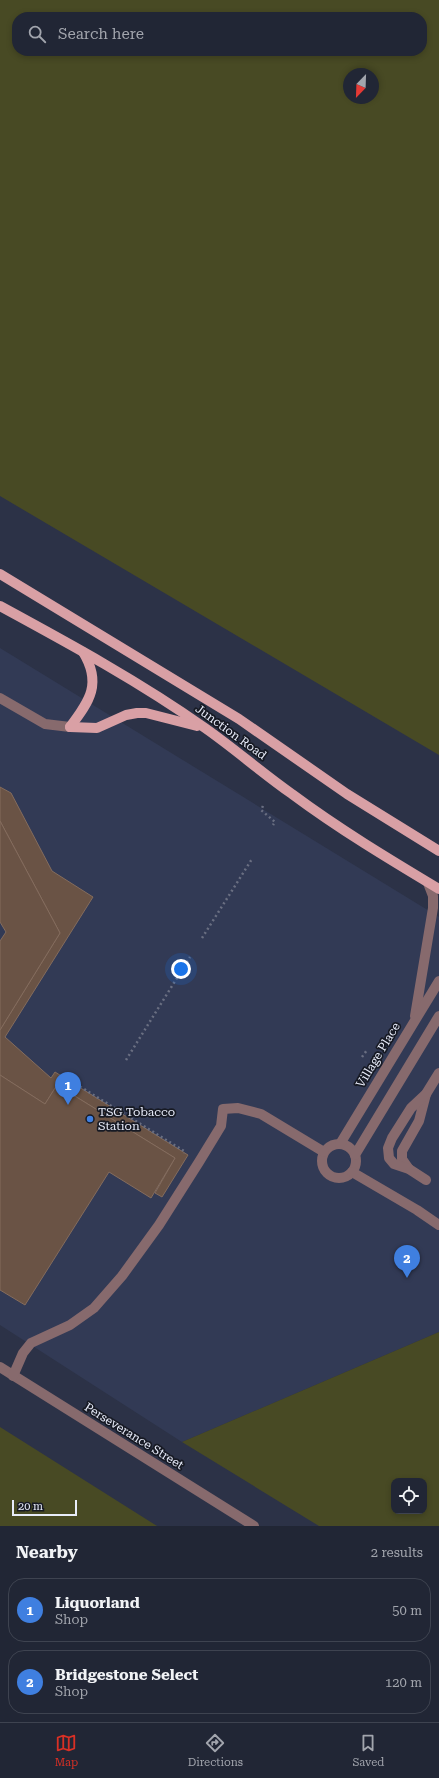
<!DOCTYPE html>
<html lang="en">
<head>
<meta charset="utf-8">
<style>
  :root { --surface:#212635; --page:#292e3d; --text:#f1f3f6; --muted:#a2a5ad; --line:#3e4350; --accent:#d93025 }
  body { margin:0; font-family:"Roboto Serif",serif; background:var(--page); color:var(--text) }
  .controls { position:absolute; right:12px; bottom:12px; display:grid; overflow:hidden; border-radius:8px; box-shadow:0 2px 6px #0003 }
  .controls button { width:36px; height:36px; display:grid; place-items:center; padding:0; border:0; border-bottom:1px solid var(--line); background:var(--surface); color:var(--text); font:20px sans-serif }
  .compass { position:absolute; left:343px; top:68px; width:36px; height:36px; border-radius:50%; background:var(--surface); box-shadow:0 2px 6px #0003; rotate:203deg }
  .scale { position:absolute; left:12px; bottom:10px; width:65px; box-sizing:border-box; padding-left:4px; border:2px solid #e8ecfa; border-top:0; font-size:11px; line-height:14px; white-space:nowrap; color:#e8ecfa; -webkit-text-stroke:3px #171a24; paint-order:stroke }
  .you { position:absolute; left:181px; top:969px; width:14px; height:14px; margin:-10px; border:3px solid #fff; border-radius:50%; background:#1a73e8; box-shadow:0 0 0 6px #1a73e833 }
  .badge { display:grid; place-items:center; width:26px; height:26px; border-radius:50%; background:var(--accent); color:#fff; font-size:13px; font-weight:700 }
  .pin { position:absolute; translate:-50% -33px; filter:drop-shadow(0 1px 2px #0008) }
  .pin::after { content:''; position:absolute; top:21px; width:14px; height:12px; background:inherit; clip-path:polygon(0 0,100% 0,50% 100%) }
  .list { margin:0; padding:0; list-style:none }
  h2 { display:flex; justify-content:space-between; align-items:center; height:52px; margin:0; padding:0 16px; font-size:17px }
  h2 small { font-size:13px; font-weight:400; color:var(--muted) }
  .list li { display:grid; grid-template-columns:26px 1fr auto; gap:12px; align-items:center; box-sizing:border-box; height:64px; margin:0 8px 8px; padding:0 8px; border:1px solid var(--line); border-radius:16px }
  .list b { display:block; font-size:15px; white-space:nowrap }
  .list p { margin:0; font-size:13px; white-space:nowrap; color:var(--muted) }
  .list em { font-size:13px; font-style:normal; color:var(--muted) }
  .icon { flex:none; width:22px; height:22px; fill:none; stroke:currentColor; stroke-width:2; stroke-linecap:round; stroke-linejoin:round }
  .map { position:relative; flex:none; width:439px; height:1526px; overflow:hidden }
  .search { position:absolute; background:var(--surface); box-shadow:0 2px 6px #0003; left:12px; right:12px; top:12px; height:44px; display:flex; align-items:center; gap:10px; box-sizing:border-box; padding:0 14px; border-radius:16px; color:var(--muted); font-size:15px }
  .sheet { height:196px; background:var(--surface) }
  nav { display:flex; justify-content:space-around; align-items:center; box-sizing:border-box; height:56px; border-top:1px solid var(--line); background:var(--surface); font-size:11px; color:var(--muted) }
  nav a { display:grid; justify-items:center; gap:2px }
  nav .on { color:var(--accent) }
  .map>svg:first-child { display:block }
  .built { fill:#323a55 }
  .green { fill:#484a24; fill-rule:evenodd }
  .building { fill:#6a5345; stroke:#846c5d }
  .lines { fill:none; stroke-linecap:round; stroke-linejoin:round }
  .path { stroke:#6a6f82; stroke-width:2.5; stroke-dasharray:2 3; stroke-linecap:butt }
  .minor { stroke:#876a6d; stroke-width:10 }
  .major { stroke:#d9a0a5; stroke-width:10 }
  .shop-dot { fill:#3f7fe0; stroke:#171a24; stroke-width:1.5 }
  .labels { text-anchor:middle; stroke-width:3.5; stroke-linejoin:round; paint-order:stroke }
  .street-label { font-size:12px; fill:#e8ecfa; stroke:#171a24 }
  .poi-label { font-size:12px; fill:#e8ecfa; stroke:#171a24; text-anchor:start }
</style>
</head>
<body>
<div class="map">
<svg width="439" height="1526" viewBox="0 0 439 1526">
  <rect width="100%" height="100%" fill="#2c3247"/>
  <path class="built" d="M0,648l439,269v415l-257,110 -182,-117z"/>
  <g class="green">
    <path d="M0,0h439v755l-439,-259zM17,17h405v34h-405zM349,74h24v24h-24z"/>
    <path d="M439,1332v194h-120l-137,-84zM394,1481h30v30h-30z"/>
    <path d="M0,1427l157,99h-157z"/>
  </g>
  <g class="building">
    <path d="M0,787l11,6 41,78 41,26 -88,140 46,41 4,-6 133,83 -26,42 -7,-4 20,-35 -118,-73 -12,19 -45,-29v-45l60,-97 -60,-112z"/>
    <path d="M0,821l60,112 -60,97v-89l6,-9 -6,-10z"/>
    <path d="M0,1075l45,29 12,-19 118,73 -24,40 -42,-26 -84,133 -25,-15z"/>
  </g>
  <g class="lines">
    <g class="path">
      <path d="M263,806l-2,4 14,12 -2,3"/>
      <path d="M202,938l50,-79"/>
      <path d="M362,1057l5,-7"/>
      <path d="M126,1060l64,-103"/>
      <path d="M63,1076l121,75v3"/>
    </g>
    <g class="minor">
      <path d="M0,698l45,26 25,3"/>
      <path d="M415,1016l18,-108v-12l-5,-13"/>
      <circle cx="339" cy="1161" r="17"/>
      <path d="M340,1144l99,-163"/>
      <path d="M355,1155l84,-139"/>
      <path d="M409,1169l-7,-10v-8l17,-30 7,-27"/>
      <path d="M352,1172l65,38 22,15"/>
      <path d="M426,1180l-17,-11 -15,-5 -5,-6 -1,-10 4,-10 19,-30 15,-14 13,-21"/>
      <path d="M0,1367l254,159"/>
      <path d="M13,1376l10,-23 8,-10 39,-18 24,-17 28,-32 37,-51 40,-63 22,-36 2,-17 15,-1 23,6 63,38"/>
    </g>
    <g class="major">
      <path d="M0,574l239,145 108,75 92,57"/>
      <path d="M0,606c70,38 140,76 205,122 30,21 57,45 87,66 47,35 97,65 147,95"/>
      <path d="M70,727l27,1 29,-13 11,-2h9l51,13"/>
      <path d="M70,727c20,-26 32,-44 13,-75"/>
    </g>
  </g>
  <circle class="shop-dot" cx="90" cy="1119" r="4"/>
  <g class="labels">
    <g class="street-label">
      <text transform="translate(231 732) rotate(36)" y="4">Junction Road</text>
      <text transform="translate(378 1055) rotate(-59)" y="4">Village Place</text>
      <text transform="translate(134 1436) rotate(32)" y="4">Perseverance Street</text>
    </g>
    <g class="poi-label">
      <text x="98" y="1116">TSG Tobacco<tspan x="98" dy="14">Station</tspan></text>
    </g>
  </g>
</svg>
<div class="controls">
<button><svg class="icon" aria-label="locate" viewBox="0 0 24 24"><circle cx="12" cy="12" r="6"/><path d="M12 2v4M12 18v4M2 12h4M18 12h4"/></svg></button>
</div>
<svg class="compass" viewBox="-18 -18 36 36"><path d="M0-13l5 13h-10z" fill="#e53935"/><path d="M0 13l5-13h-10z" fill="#a2a5ad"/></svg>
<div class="scale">20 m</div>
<div class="you"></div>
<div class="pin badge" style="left:68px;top:1105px;background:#3f7fe0">1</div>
<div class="pin badge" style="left:407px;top:1278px;background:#3f7fe0">2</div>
<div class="search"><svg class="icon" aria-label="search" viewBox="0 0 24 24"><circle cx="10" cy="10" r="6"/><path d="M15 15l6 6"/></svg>Search here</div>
</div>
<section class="sheet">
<h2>Nearby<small>2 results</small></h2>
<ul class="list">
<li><span class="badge" style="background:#3f7fe0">1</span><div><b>Liquorland</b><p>Shop</p></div><em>50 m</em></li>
<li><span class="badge" style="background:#3f7fe0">2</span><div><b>Bridgestone Select</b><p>Shop</p></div><em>120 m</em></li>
</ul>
</section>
<nav>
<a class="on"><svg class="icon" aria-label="map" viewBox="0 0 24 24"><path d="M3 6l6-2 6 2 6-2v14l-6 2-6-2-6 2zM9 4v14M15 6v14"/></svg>Map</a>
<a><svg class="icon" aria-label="directions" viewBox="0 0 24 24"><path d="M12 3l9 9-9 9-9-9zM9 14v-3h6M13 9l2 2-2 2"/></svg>Directions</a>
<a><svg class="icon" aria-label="saved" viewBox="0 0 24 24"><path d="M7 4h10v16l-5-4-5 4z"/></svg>Saved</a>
</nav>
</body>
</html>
